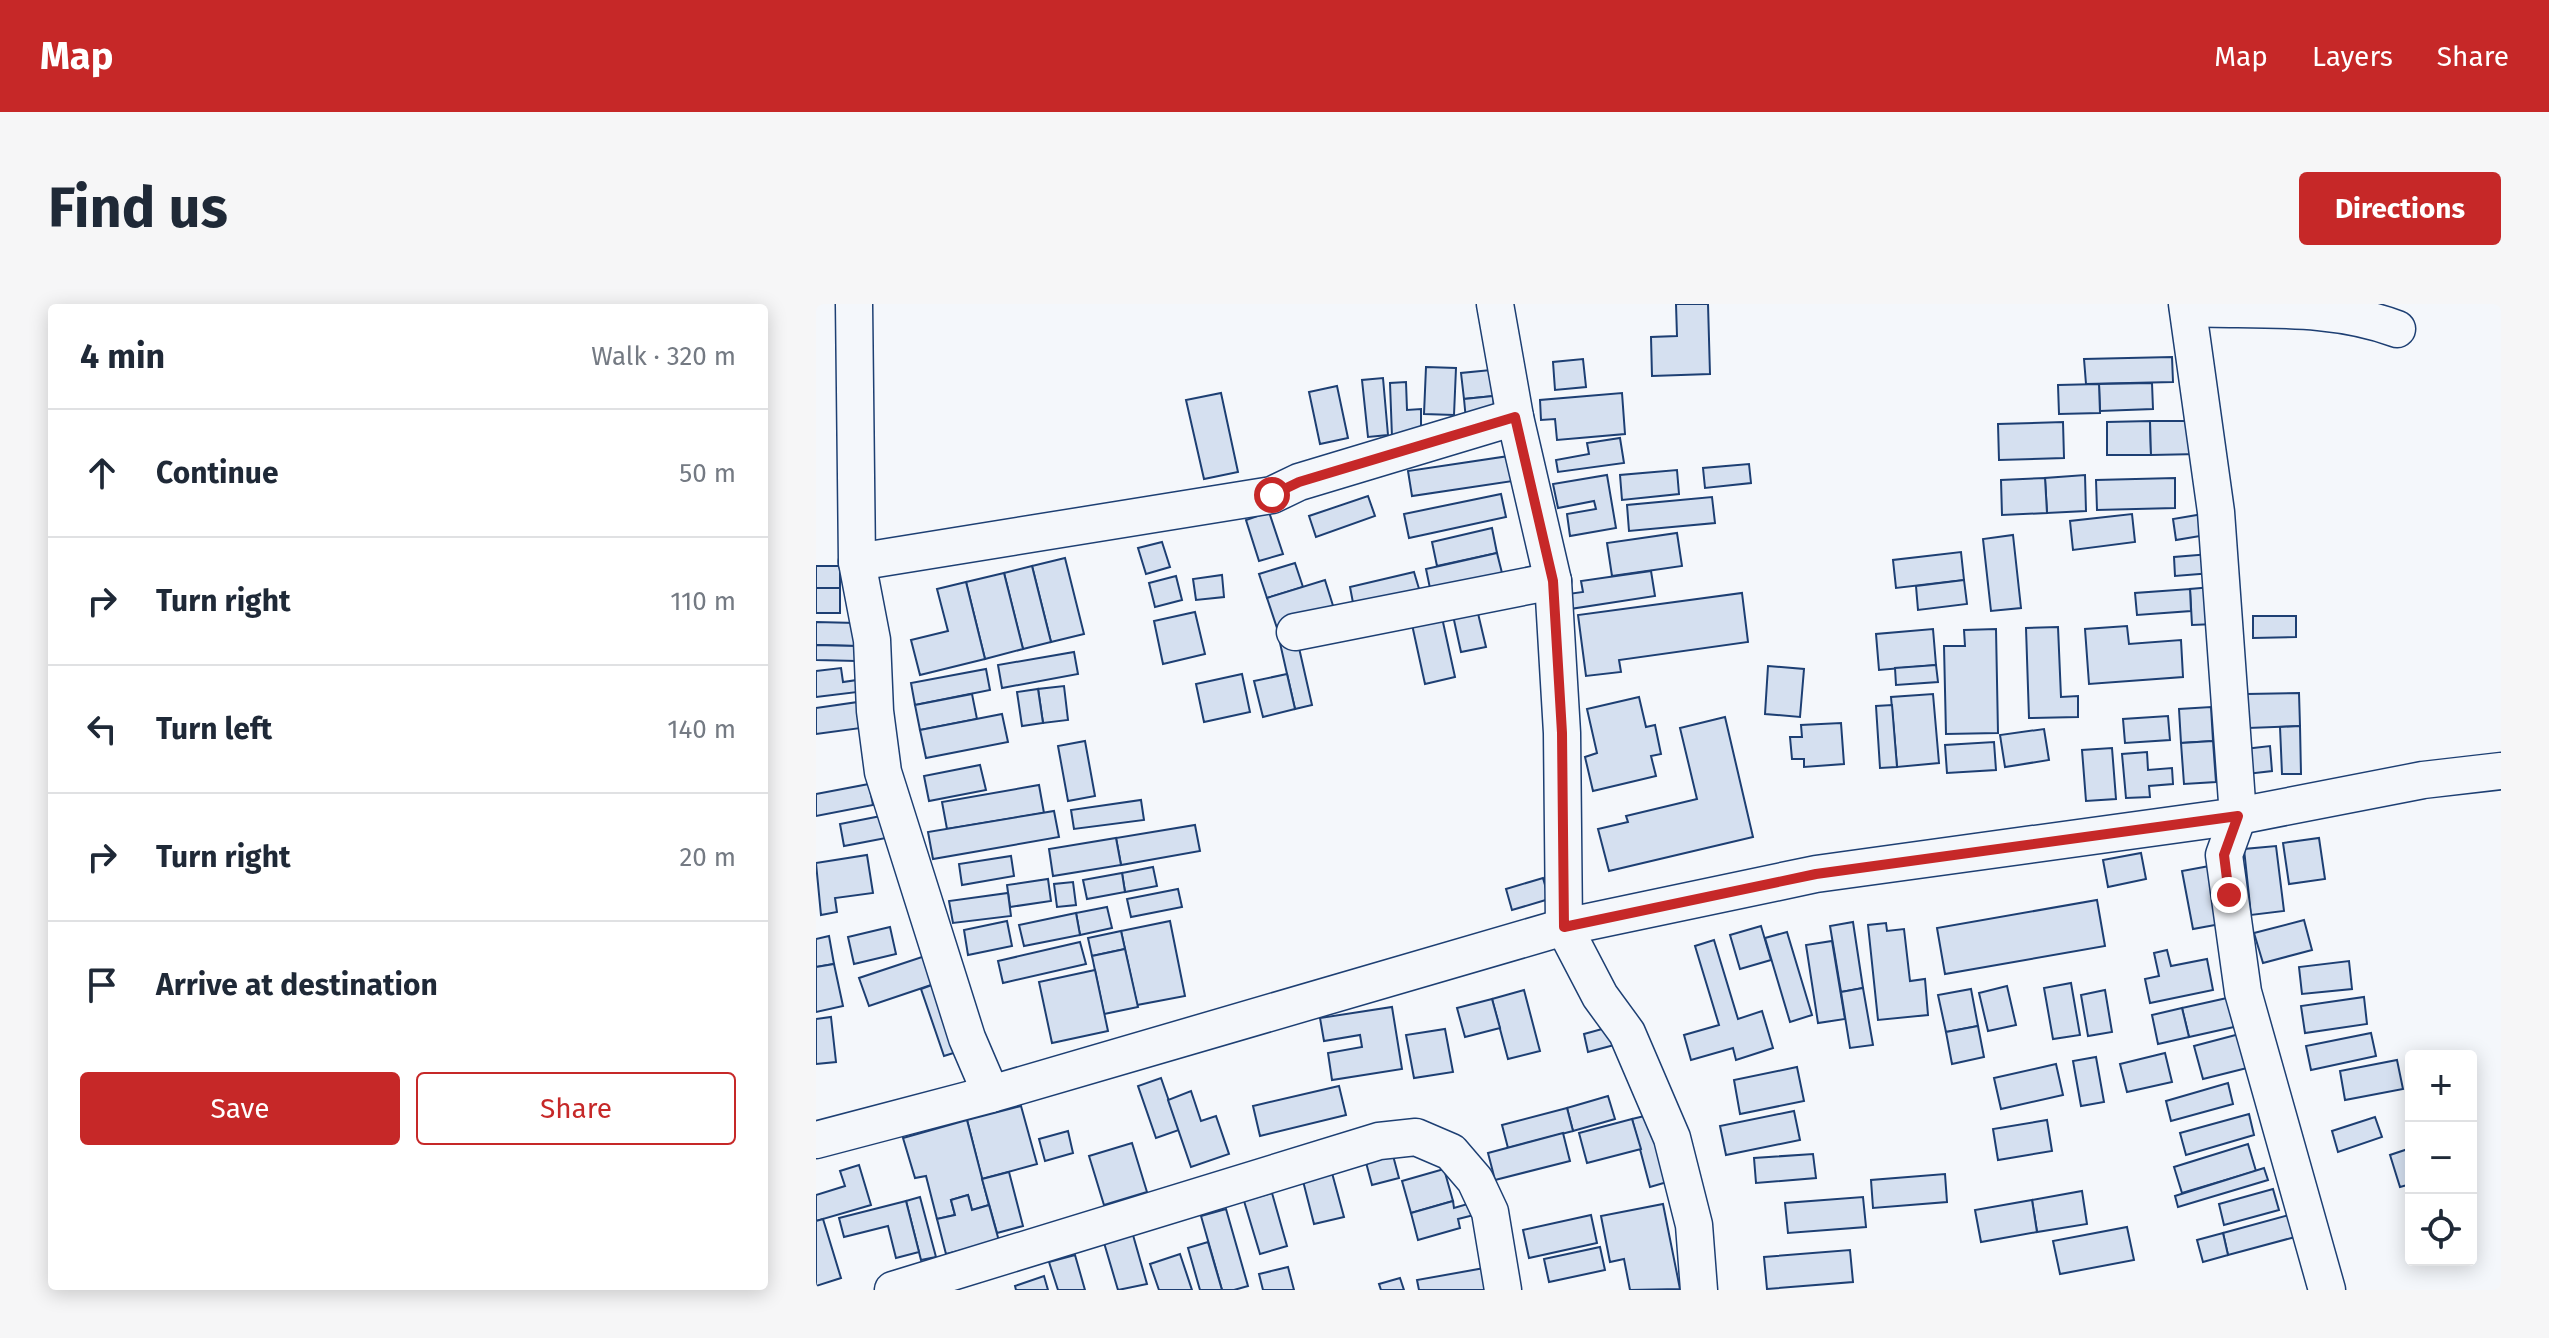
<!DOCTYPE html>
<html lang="en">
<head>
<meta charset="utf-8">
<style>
  :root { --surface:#fff; --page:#f6f6f7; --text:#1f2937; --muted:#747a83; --line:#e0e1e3; --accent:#c62828 }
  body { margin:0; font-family:"Fira Sans",sans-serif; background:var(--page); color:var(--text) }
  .controls { position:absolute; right:24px; bottom:24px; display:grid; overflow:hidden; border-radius:8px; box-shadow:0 4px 20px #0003 }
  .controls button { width:72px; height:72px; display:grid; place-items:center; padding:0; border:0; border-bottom:2px solid var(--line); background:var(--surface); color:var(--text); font:40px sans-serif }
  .stop { position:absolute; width:24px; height:24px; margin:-18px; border:6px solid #c62828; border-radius:50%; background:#fff }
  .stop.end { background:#c62828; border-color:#fff; box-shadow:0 2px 8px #0008 }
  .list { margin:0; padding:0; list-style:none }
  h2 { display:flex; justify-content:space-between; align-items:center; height:104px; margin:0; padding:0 32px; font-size:34px }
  h2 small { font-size:26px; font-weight:400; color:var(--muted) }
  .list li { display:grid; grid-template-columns:52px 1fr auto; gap:24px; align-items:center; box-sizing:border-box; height:128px; padding:0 32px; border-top:2px solid var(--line) }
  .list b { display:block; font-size:30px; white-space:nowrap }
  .list em { font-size:26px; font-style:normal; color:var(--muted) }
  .actions { display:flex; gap:16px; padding:24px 32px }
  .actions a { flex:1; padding:18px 0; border:2px solid var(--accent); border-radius:8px; text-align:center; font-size:28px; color:var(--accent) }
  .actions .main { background:var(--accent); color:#fff }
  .icon { flex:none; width:44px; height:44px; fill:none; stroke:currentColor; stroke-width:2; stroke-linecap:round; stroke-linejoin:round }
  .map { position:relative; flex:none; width:1685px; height:986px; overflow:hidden; border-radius:8px }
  header { display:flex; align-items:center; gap:48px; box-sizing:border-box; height:112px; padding:0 40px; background:var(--accent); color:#fff }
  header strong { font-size:38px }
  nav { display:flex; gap:44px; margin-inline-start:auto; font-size:28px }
  .intro { display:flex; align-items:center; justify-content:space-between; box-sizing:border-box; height:192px; padding:0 48px }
  h1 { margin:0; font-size:56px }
  .button { padding:20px 36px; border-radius:8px; background:var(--accent); color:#fff; font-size:28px; font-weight:700 }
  main { display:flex; gap:48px; padding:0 48px }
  aside { flex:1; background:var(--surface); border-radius:8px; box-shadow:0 4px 20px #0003 }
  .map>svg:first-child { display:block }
  .building { fill:#d5e0f0; stroke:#1d3f73; stroke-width:2 }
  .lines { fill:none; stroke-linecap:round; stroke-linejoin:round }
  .minor-casing { stroke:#1d3f73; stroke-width:39 }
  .minor { stroke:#f4f7fb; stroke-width:36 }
  .route { stroke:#c62828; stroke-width:10 }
</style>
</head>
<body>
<header>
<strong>Map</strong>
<nav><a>Map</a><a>Layers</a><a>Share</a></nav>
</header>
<div class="intro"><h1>Find us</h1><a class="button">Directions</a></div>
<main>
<aside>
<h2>4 min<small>Walk · 320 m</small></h2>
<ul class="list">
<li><svg class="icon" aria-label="ahead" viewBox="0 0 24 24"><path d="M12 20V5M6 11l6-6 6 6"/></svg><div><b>Continue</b></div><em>50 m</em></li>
<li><svg class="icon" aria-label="right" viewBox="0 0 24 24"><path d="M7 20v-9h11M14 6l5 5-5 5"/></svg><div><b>Turn right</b></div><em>110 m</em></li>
<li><svg class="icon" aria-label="left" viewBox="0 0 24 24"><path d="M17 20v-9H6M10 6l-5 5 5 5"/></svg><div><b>Turn left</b></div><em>140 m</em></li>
<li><svg class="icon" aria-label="right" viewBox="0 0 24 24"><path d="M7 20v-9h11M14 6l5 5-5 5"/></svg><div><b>Turn right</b></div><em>20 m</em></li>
<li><svg class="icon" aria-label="arrive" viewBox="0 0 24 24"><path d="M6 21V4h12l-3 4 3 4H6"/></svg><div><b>Arrive at destination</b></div></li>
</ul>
<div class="actions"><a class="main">Save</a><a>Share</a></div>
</aside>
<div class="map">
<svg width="1685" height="986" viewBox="0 0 1685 986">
  <rect width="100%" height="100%" fill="#f4f7fb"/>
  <g class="building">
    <path d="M860,0h32l2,70 -58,2 -1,-39 26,-1z"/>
    <path d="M1356,53l1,25 -87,2 -2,-25z"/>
    <path d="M767,55l3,28 -31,3 -2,-28z"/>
    <path d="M610,63l30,1 -2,47 -30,-1z"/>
    <path d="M685,65l2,26 -39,4 -3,-26z"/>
    <path d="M567,74l5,57 -20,2 -6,-57z"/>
    <path d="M590,78l1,28 14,-1v27l-29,1 -2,-54z"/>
    <path d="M1336,79l1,26 -53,2 -1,-27z"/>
    <path d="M1283,80l1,29 -41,1 -1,-29z"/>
    <path d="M521,82l11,52 -28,6 -11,-52z"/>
    <path d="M405,89l17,79 -34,7 -18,-79z"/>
    <path d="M806,89l3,41 -68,6 -2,-21 -14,1 -1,-20z"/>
    <path d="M677,92l2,21 -29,3 -2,-21z"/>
    <path d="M1334,117l1,34h-44v-33z"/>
    <path d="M1334,117h48l1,33 -48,1z"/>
    <path d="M1247,118l1,36 -65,2 -1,-36z"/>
    <path d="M804,134l4,25 -66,9 -2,-12 33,-6 -2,-11z"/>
    <path d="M693,152l4,25 -101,15 -4,-25z"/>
    <path d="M933,160l2,19 -46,5 -2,-20z"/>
    <path d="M861,166l2,24 -57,6 -2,-25z"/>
    <path d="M791,171l9,53 -46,8 -3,-22 29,-5 -2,-8 -36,7 -5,-24z"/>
    <path d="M1269,171l1,36 -39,2 -2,-35z"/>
    <path d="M1229,174l2,35 -45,2 -1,-35z"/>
    <path d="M1359,174v30l-78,2 -1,-30z"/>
    <path d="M685,190l5,23 -97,21 -5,-24z"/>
    <path d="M552,192l7,20 -59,21 -7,-21z"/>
    <path d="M896,193l3,26 -86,8 -2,-26z"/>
    <path d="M453,208l14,42 -24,7 -13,-41z"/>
    <path d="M1393,209l3,21 -36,6 -3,-21z"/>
    <path d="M1316,210l3,28 -62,8 -3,-29z"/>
    <path d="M676,224l5,25 -60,13 -5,-24z"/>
    <path d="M861,229l5,33 -70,10 -5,-33z"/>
    <path d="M1197,231l8,73 -30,3 -8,-72z"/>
    <path d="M346,238l8,25 -24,7 -8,-26z"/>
    <path d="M1145,248l3,28 -68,8 -3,-28z"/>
    <path d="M681,249l6,24 -72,16 -5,-24z"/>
    <path d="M1394,250l2,19 -37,3 -1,-19z"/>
    <path d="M249,254l19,76 -33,8 -19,-76z"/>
    <path d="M479,259l8,24 -36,11 -8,-24z"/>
    <rect x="0" y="262" width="24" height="22"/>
    <path d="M216,262l19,76 -28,7 -19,-76z"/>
    <path d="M835,267l4,25 -85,13 -2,-15 15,-2 -2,-11z"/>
    <path d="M598,268l6,20 -66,16 -4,-21z"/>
    <path d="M188,269l19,76 -38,10 -19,-77z"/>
    <path d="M406,271l2,22 -28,3 -3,-21z"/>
    <path d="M360,272l6,24 -27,7 -6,-24z"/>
    <path d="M509,276l10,32 -57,19 -11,-33z"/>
    <path d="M1148,276l3,24 -49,6 -2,-24z"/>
    <path d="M150,278l19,77 -65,16 -9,-35 37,-9 -11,-42z"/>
    <path d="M1396,283l3,37 -23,1 -2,-36z"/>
    <rect x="0" y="284" width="24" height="25"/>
    <path d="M1374,285l1,22 -54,4 -2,-22z"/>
    <path d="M926,289l6,49 -129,18 2,12 -35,4 -8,-61z"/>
    <path d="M660,301l10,42 -25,5 -9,-41z"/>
    <path d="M379,308l10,42 -42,10 -9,-43z"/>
    <path d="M625,309l14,64 -30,7 -14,-64z"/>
    <path d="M1437,312h43v21l-43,1z"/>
    <path d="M0,318l40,1v23l-40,-1z"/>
    <path d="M1311,322l2,18 52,-4 2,37 -94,7 -4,-55z"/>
    <path d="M1242,323l3,70 17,-1v21l-49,1 -3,-90z"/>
    <path d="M1117,325l3,36 -57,5 -3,-36z"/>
    <path d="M1180,325l2,104 -52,1 -2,-88h21l-1,-16z"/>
    <path d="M481,335l15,66 -17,4 -15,-66z"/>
    <path d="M0,341l40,1v15l-40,-1z"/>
    <path d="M258,348l4,22 -76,14 -4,-23z"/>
    <path d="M1120,361l2,17 -42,3 -1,-17z"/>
    <path d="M952,362l36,3 -4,48 -35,-3z"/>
    <path d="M25,364l2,14 21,-3 2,12 -50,6v-26z"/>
    <path d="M170,365l4,21 -75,15 -4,-22z"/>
    <path d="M426,370l8,38 -46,10 -8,-38z"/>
    <path d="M471,370l8,35 -32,8 -9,-36z"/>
    <path d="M248,382l4,34 -25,3 -5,-34z"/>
    <path d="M222,385l5,34 -21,3 -5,-34z"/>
    <path d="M1483,389l1,33 -52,2 -1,-34z"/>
    <path d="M156,390l5,25 -57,11 -5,-25z"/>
    <path d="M1117,390l6,69 -42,4 -6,-70z"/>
    <path d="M823,393l7,30 9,-2 6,29 -10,2 5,20 -63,15 -8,-34 12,-4 -10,-44z"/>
    <path d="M42,398l3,26 -45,6v-26z"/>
    <path d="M1076,401l5,62 -17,1 -4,-62z"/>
    <path d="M1395,403l2,34 -32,2 -2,-34z"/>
    <path d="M186,410l6,28 -82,16 -6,-28z"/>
    <path d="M1352,412l2,24 -45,3 -2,-24z"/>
    <path d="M909,413l28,120 -144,34 -11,-42 30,-7 -2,-6 71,-17 -17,-71z"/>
    <path d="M1025,419l3,41 -40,3v-8h-12l-2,-22h12l-1,-12z"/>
    <path d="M1484,422l1,48h-19l-2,-47z"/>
    <path d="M1228,425l5,31 -44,7 -5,-32z"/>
    <path d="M269,437l10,55 -27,5 -10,-55z"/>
    <path d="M1397,437l3,41 -32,2 -3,-41z"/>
    <path d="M1178,438l2,28 -49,3 -2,-28z"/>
    <path d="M1454,442l2,25 -25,3 -2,-25z"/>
    <path d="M1296,444l4,51 -30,2 -4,-51z"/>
    <path d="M1331,448l1,18 24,-2 1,16 -24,2 1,11 -24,1 -4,-44z"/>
    <path d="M164,461l6,25 -57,11 -5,-25z"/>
    <path d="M53,480l4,21 -57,11v-22z"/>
    <path d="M223,481l5,28 -97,16 -5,-27z"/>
    <path d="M325,496l3,20 -70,9 -3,-19z"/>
    <path d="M238,507l5,26 -126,22 -5,-27z"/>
    <path d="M65,512l5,22 -42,8 -4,-22z"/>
    <path d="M379,521l5,26 -79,14 -5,-27z"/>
    <path d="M300,534l5,27 -68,11 -4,-27z"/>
    <path d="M1503,534l6,41 -36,5 -6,-41z"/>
    <path d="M1460,542l8,65 -33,4 -7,-66z"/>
    <path d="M1325,549l5,26 -38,8 -5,-27z"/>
    <path d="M51,551l6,38 -38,5 2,14 -16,3 -5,-52z"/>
    <path d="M195,552l3,20 -52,9 -3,-21z"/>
    <path d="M1399,561l11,58 -33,6 -11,-58z"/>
    <path d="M337,563l4,19 -32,6 -3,-19z"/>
    <path d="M306,569l3,19 -38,7 -4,-19z"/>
    <path d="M727,574l6,21 -37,11 -6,-21z"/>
    <path d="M232,575l3,22 -41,6 -3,-22z"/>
    <path d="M257,578l3,23 -19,2 -3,-23z"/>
    <path d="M362,585l4,18 -51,10 -4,-18z"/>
    <path d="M192,589l3,23 -58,7 -4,-22z"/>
    <path d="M1281,596l8,46 -160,28 -8,-46z"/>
    <path d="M291,603l5,21 -32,7 -4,-22z"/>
    <path d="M260,609l4,22 -56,11 -5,-21z"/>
    <path d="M1488,616l8,30 -49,13 -9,-30z"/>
    <path d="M191,617l5,25 -44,9 -4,-25z"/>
    <path d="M354,617l15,75 -48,9 -16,-74z"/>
    <path d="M1037,618l10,66 -22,4 -11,-66z"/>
    <path d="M1070,619l1,8 17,-2 6,52 15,-2 3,36 -50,5 -10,-95z"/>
    <path d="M945,622l10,34 -31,9 -10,-34z"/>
    <path d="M74,623l6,27 -42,10 -6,-27z"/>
    <path d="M305,627l4,18 -33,7 -4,-18z"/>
    <path d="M971,628l25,83 -22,7 -25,-84z"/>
    <path d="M13,632l5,28 -18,3v-28z"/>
    <path d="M898,636l24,79 24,-8 11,37 -37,12 -3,-12 -42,12 -7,-25 35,-10 -24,-79z"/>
    <path d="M1016,637l13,78 -27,4 -12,-78z"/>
    <path d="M264,638l6,22 -83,19 -5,-22z"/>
    <path d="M309,645l13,58 -34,7 -12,-58z"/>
    <path d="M1351,646l4,16 36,-7 6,31 -63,13 -5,-24 14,-3 -5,-23z"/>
    <path d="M115,650l9,28 -71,24 -10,-28z"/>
    <path d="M1533,657l3,28 -50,5 -3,-27z"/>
    <path d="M18,660l9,42 -27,6v-45z"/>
    <path d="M279,666l13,61 -56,12 -13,-61z"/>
    <path d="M124,678l23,68 -19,6 -23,-67z"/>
    <path d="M1255,679l9,52 -27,4 -9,-51z"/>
    <path d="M1191,682l9,39 -28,6 -9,-38z"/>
    <path d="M1047,684l10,57 -23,3 -9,-56z"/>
    <path d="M1155,685l7,37 -32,6 -8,-37z"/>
    <path d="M708,686l16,61 -32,8 -16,-60z"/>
    <path d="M1289,686l7,42 -24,4 -7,-41z"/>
    <path d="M1548,693l3,27 -62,9 -4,-27z"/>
    <path d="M1411,694l7,29 -45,10 -7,-29z"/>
    <path d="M676,695l8,29 -35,9 -8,-29z"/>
    <path d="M576,703l10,62 -70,11 -4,-27 34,-6 -2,-12 -36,6 -4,-23z"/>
    <path d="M1366,704l7,29 -31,7 -6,-29z"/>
    <path d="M15,713l5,45 -20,2v-45z"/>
    <path d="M797,722l5,18 -30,8 -4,-18z"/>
    <path d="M1162,722l6,31 -32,7 -6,-32z"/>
    <path d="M629,725l8,43 -39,6 -8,-43z"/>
    <path d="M1431,728l8,34 -52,13 -9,-33z"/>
    <path d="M1555,729l5,23 -65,14 -5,-24z"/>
    <path d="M1349,749l7,29 -45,10 -7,-28z"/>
    <path d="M1280,753l8,45 -23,4 -8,-45z"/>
    <path d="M1581,756l6,29 -58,11 -5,-29z"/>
    <path d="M1240,760l7,31 -62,14 -7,-31z"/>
    <path d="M981,763l7,34 -64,13 -6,-34z"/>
    <path d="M345,774l18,52 -23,8 -18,-52z"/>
    <path d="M1412,779l5,21 -62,17 -5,-20z"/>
    <path d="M523,782l7,29 -86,21 -7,-30z"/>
    <path d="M375,787l10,30 15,-5 13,38 -38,13 -23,-67z"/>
    <path d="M792,792l7,23 -42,12 -6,-23z"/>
    <path d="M205,802l16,58 -55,15 -15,-59z"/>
    <path d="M751,804l6,23 -65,17 -6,-23z"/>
    <path d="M978,807l6,29 -74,15 -6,-29z"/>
    <path d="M841,809l17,67 -24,7 -18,-68z"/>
    <path d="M1433,810l5,21 -68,20 -6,-22z"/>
    <path d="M1559,813l7,20 -44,15 -6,-21z"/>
    <path d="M816,815l9,30 -54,14 -8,-30z"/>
    <path d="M151,816l22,85 -17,5 -4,-15 -17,5 4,15 -18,4 -11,-43 -11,2 -12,-40z"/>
    <path d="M1231,816l5,31 -54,9 -5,-31z"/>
    <path d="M252,827l5,22 -28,8 -6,-22z"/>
    <path d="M747,829l7,28 -75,19 -7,-27z"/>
    <path d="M316,839l15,49 -43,13 -15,-49z"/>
    <path d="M1432,840l8,27 -74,22 -8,-26z"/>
    <path d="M575,844l8,30 -27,7 -8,-30z"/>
    <path d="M1595,844v36l-11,3 -10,-32z"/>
    <path d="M997,850l3,24 -60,5 -2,-25z"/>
    <path d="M43,861l12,40 -55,16v-26l29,-9 -5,-15z"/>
    <path d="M1448,864l4,12 -90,27 -3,-11z"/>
    <path d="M628,865l9,32 -42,12 -9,-32z"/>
    <path d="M193,868l14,54 -26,7 -15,-54z"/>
    <path d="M516,869l12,44 -30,7 -11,-43z"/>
    <path d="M1129,870l2,28 -74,6 -2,-28z"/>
    <path d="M1457,885l6,21 -55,15 -5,-21z"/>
    <path d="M1266,887l5,33 -50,8 -5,-32z"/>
    <path d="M456,889l15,53 -27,8 -16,-53z"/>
    <path d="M152,891l4,15 17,-5 10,36 -53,13 -9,-35 18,-4 -4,-15z"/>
    <path d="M104,893l16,60 -15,3 -15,-59z"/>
    <path d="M1047,893l3,30 -78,6 -3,-30z"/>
    <path d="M1216,896l5,32 -56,10 -6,-32z"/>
    <path d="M90,897l13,51 -23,6 -8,-32 -44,11 -5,-19z"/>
    <path d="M637,897l1,7 17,-5 3,12 -16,4 2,9 -42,12 -7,-27z"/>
    <path d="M847,900l17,85 -50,1 -6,-31 -14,3 -9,-46z"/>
    <path d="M410,905l22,77 -14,4h-12l-21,-74z"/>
    <path d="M775,911l6,28 -68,15 -6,-28z"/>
    <path d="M1473,911l6,22 -67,18 -5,-22z"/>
    <path d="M7,915l18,59 -25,8v-65z"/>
    <path d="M1311,923l7,33 -74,14 -7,-33z"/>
    <path d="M315,924l16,56 -29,6 -16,-54z"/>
    <path d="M1407,929l5,22 -25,7 -6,-22z"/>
    <path d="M392,938l14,48h-22l-12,-42z"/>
    <path d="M784,943l5,23 -56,12 -5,-23z"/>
    <path d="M1034,946l3,32 -86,7 -3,-32z"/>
    <path d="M364,950l12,36h-33l-9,-26z"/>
    <path d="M259,951l10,35h-27l-9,-28z"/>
    <path d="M472,963l6,23h-31l-4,-16z"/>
    <path d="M674,963l4,23h-75l-2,-10z"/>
    <path d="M228,972l4,14h-32l-1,-4z"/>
    <path d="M584,974l4,12h-23l-2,-6z"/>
  </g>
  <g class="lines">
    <defs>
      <g id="minor">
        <path d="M38,0l3,258 15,78 3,71 8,61 84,266 24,56"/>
        <path d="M679,0l20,113 38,164 9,152 2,194 36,69 27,37 45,105 22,87 5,65"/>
        <path d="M1371,0l29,208 22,304 -14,39 19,137 84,298"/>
        <path d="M1372,4c69,3 143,-4 209,21"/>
        <path d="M41,258l415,-67 27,-13 216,-65"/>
        <path d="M479,328l258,-51"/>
        <path d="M0,836l175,-46 573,-167 252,-53 422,-58 185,-36 78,-9"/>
        <path d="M77,986l486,-149 37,-4 35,15 24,28 15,32 13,78"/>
      </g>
    </defs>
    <use href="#minor" class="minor-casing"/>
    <use href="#minor" class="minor"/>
  </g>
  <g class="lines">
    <path class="route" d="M456,191l27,-13 216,-65 38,164 9,152 2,194 252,-53 422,-58 -14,39 5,40"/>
  </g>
</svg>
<div class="controls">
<button>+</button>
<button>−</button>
<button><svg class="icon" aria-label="locate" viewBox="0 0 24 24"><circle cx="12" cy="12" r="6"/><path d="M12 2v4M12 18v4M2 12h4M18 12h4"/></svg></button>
</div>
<div class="stop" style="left:456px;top:191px"></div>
<div class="stop end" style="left:1413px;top:591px"></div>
</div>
</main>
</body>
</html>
